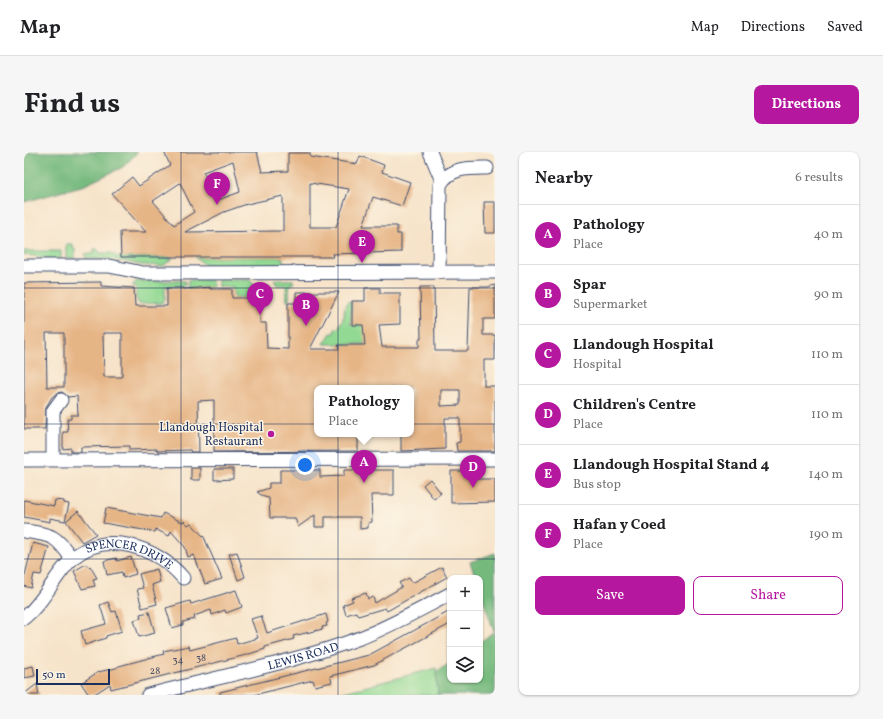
<!DOCTYPE html>
<html lang="en">
<head>
<meta charset="utf-8">
<style>
  :root { --surface:#fff; --page:#f6f6f6; --text:#202124; --muted:#757577; --line:#e0e0e0; --accent:#b5179e }
  body { margin:0; font-family:Vollkorn,serif; background:var(--page); color:var(--text) }
  .controls { position:absolute; right:12px; bottom:12px; display:grid; overflow:hidden; border-radius:8px; box-shadow:0 1px 3px #0004 }
  .controls button { width:36px; height:36px; display:grid; place-items:center; padding:0; border:0; border-bottom:1px solid var(--line); background:var(--surface); color:var(--text); font:20px sans-serif }
  .scale { position:absolute; left:12px; bottom:10px; width:74px; box-sizing:border-box; padding-left:4px; border:2px solid #1b2f5e; border-top:0; font-size:11px; line-height:14px; white-space:nowrap; color:#1b2f5e; -webkit-text-stroke:3px #fcf5e5; paint-order:stroke }
  .you { position:absolute; left:281px; top:313px; width:14px; height:14px; margin:-10px; border:3px solid #fff; border-radius:50%; background:#1a73e8; box-shadow:0 0 0 6px #1a73e833 }
  .badge { display:grid; place-items:center; width:26px; height:26px; border-radius:50%; background:var(--accent); color:#fff; font-size:13px; font-weight:700 }
  .pin { position:absolute; translate:-50% -33px; filter:drop-shadow(0 1px 2px #0008) }
  .pin::after { content:''; position:absolute; top:21px; width:14px; height:12px; background:inherit; clip-path:polygon(0 0,100% 0,50% 100%) }
  .popup { position:absolute; left:290px; top:233px; width:100px; height:52px; box-sizing:border-box; display:grid; place-content:center; border-radius:8px; background:var(--surface); filter:drop-shadow(0 1px 3px #0005); font-size:13px; white-space:nowrap; color:var(--muted) }
  .popup b { font-size:15px; color:var(--text) }
  .popup::after { content:''; position:absolute; left:50%; top:100%; margin-left:-8px; border:8px solid transparent; border-top-color:var(--surface) }
  .list { margin:0; padding:0; list-style:none }
  h2 { display:flex; justify-content:space-between; align-items:center; height:52px; margin:0; padding:0 16px; font-size:17px }
  h2 small { font-size:13px; font-weight:400; color:var(--muted) }
  .list li { display:grid; grid-template-columns:26px 1fr auto; gap:12px; align-items:center; box-sizing:border-box; height:60px; padding:0 16px; border-top:1px solid var(--line) }
  .list b { display:block; font-size:15px; white-space:nowrap }
  .list p { margin:0; font-size:13px; white-space:nowrap; color:var(--muted) }
  .list em { font-size:13px; font-style:normal; color:var(--muted) }
  .actions { display:flex; gap:8px; padding:12px 16px }
  .actions a { flex:1; padding:9px 0; border:1px solid var(--accent); border-radius:8px; text-align:center; font-size:14px; color:var(--accent) }
  .actions .main { background:var(--accent); color:#fff }
  .icon { flex:none; width:22px; height:22px; fill:none; stroke:currentColor; stroke-width:2; stroke-linecap:round; stroke-linejoin:round }
  .map { position:relative; flex:none; width:471px; height:543px; overflow:hidden; border-radius:8px }
  header { display:flex; align-items:center; gap:24px; box-sizing:border-box; height:56px; padding:0 20px; background:var(--surface); border-bottom:1px solid var(--line) }
  header strong { font-size:19px }
  nav { display:flex; gap:22px; margin-inline-start:auto; font-size:14px }
  .intro { display:flex; align-items:center; justify-content:space-between; box-sizing:border-box; height:96px; padding:0 24px }
  h1 { margin:0; font-size:28px }
  .button { padding:10px 18px; border-radius:8px; background:var(--accent); color:#fff; font-size:14px; font-weight:700 }
  main { display:flex; gap:24px; padding:0 24px }
  aside { flex:1; background:var(--surface); border-radius:8px; box-shadow:0 1px 3px #0004 }
  .map>svg:first-child { display:block }
  .green { fill:#92d993; stroke:#568478 }
  .forest { fill:#75b97d; stroke:#48746e }
  .building { fill:#e6b586; fill-rule:evenodd }
  .lines { fill:none; stroke-linecap:round; stroke-linejoin:round }
  .minor-casing { stroke:#3c4a6e; stroke-width:15 }
  .minor { stroke:#fff; stroke-width:13 }
  .grid { fill:none; stroke:#1b2f5e; stroke-width:1; stroke-opacity:0.55 }
  .poi-dot { fill:#b5179e; stroke:#fcf5e5; stroke-width:1.5 }
  .labels { text-anchor:middle; stroke-width:3; stroke-linejoin:round; paint-order:stroke }
  .number-label { font-size:10px; fill:#4e5068 }
  .poi-label { font-size:12px; fill:#1b2f5e; stroke:#fcf5e5; text-anchor:end }
  .street-label { font-size:12px; fill:#1b2f5e; stroke:#fcf5e5 }
</style>
</head>
<body>
<header>
<strong>Map</strong>
<nav><a>Map</a><a>Directions</a><a>Saved</a></nav>
</header>
<div class="intro"><h1>Find us</h1><a class="button">Directions</a></div>
<main>
<div class="map">
<svg width="471" height="543" viewBox="0 0 471 543">
  <rect width="100%" height="100%" fill="#fcf5e5"/>
  <filter id="ink" filterUnits="userSpaceOnUse"><feTurbulence type="fractalNoise" baseFrequency=".025" numOctaves="2"/><feDisplacementMap in="SourceGraphic" scale="8" xChannelSelector="R" yChannelSelector="G"/><feConvolveMatrix kernelMatrix="1 2 1 2 8 2 1 2 1" color-interpolation-filters="sRGB"/></filter>
  <filter id="wash" filterUnits="userSpaceOnUse"><feTurbulence type="fractalNoise" baseFrequency=".012" numOctaves="4" result="noise"/><feDisplacementMap in="SourceGraphic" scale="16" xChannelSelector="R" yChannelSelector="G"/><feGaussianBlur stdDeviation="0.9" result="paint"/><feColorMatrix in="noise" values="0 0 0 0 0 0 0 0 0 0 0 0 0 0 0 0 0 1.4 0 .05"/><feComposite in="paint" operator="in"/></filter>
  <g filter="url(#wash)">
    <rect width="100%" height="100%" fill="#f6e3c9"/>
    <g class="green">
      <path d="M42,92h7v5h2v10l-9,-1z"/>
      <path d="M70,97h3l3,4h12l5,4 56,1 -10,8 -22,-1 -31,-6h-24l-1,-5h9z"/>
      <path d="M0,99h37v7c-11,3 -25,-3 -37,-3z"/>
      <path d="M171,105h84l4,1v7h-78z"/>
      <path d="M164,128h24v7l-24,2z"/>
      <path d="M194,128h32l8,10v10h-9l-1,-3h-14l-1,-10h-15z"/>
      <path d="M250,128h19v4h-4v17h-2l-1,-16h-9z"/>
      <path d="M112,129h49v5h-20v13l-3,4 -23,1 -3,-6v-12h-4z"/>
      <path d="M323,150h4v23h15l-1,19h-41l7,-11 2,1 3,-6 2,1 7,-15 -1,-2z"/>
      <path d="M412,516l2,27h-105z"/>
    </g>
    <g class="forest">
      <path d="M0,0h114l-15,15 -38,18 -61,17z"/>
      <path d="M471,401v142h-57l-2,-23 14,-9v17h30v-38l14,-10 -14,-42v-12h-4l-6,-16z"/>
    </g>
    <g id="blocks">
      <g class="building">
        <path d="M140,0h93l5,20 26,-1v-18h22v4l47,7 3,-8 24,9 -2,7 28,10 -8,24 -29,-9 -10,29h34v8h4v18l-69,2 1,3h-212l-1,-25h26l-34,-38 20,-17 7,9 31,-21zM209,9l7,31 -22,8 -15,-28zM156,31l14,29 -20,13 -21,-24zM286,31l39,6 -13,38h-26zM259,44v35l-98,1 39,-20 23,-8z"/>
        <path d="M460,50h11v31h-10z"/>
        <path d="M77,130v4l33,2 1,18h32v-18h17v1l26,-2v2h22v9h15l1,4h12v21h6l1,25 21,1v-46h8v-11h43l-29,57h29l-1,-4h27l-2,-20h-11v-24h13v-13h15v5h20v31l-21,1 3,22h37v-8h2l-1,-52h14l1,64h33l2,-64h18l7,-2v34h-12v16h12v25h-11v26h11v65h-38l-1,-8 4,-1v-24h-15v31l-44,2v-17h10v-46h-94v46h41v17l-144,1v-52l-16,1 1,51h-8l-1,-2 -33,1v-2l-28,1v-4l-48,1v5h-10v-4l-8,1v-17h5l-1,-13h4v-4h7l-1,-19 -9,1 -6,-5 -5,1 -5,4 -6,10 -1,22h-21v-146zM22,181h18v54h-17zM79,181h19v42l-1,2h-17zM417,238h19v15l-19,1z"/>
        <rect x="167" y="316" width="9" height="12"/>
        <path d="M190,317h19v10l-19,1z"/>
        <path d="M256,318h40v7l24,-1v-6h50v25h-23l1,27 -4,1v5l-8,1v-12h-35v10h-10v-12l-17,12 -3,-9h-25l-1,-20 -5,-1 -7,-5 12,-4v-5h11z"/>
        <path d="M427,319h19v8h25v23l-44,1z"/>
        <path d="M406,327l11,14 -7,6 -11,-14z"/>
        <path d="M0,348l30,6 1,-6 9,1v2l5,1 -4,17 -15,-3v4l-26,-5z"/>
        <path d="M82,356l55,10 2,-5 19,9 2,-1 4,4 3,-2 13,14 18,42 -17,5 -11,-29 -6,2 -3,-10 -14,-16 -2,5 -14,-7v3l-52,-9z"/>
        <path d="M54,359l18,23 -14,8 -16,-21z"/>
        <path d="M9,391l16,4 -8,28 -7,-1 -3,14 -7,-2v-7z"/>
        <path d="M213,400l8,25 -7,3 -9,-26z"/>
        <path d="M107,405l5,17 -13,4 -1,-6 -15,3 -3,-14 12,-3 1,3z"/>
        <path d="M62,412l2,3 2,-1 7,12 -4,1 2,7 -13,3 -8,-18z"/>
        <path d="M418,415l5,10 -60,34 -2,-3 -27,8 -2,-4 -10,3 -3,-10 10,-4 -2,-3 15,-5 2,6 5,-2 2,6 27,-16 -3,-4 10,-5 3,5z"/>
        <path d="M133,417l3,13 -8,3 5,19 -15,4 -5,-19 6,-1 -4,-14z"/>
        <path d="M212,438l6,17 -16,6 -1,-3 -13,5 -1,-5 -17,6 1,3 -12,3v3l-11,3 -6,-20 24,-7 1,3z"/>
        <path d="M84,450l4,10 4,-1 6,20 -16,5v2l-21,7 -4,-14 25,-7 -6,-19z"/>
        <path d="M426,459v13l-76,41 -44,11 2,6 -17,4 -2,-6 -59,15h-34v-3l149,-37z"/>
        <path d="M125,460l6,21 -16,4 -5,-17 7,-2 -1,-4z"/>
        <path d="M302,462l2,8 -2,1 1,3 -5,1 1,2 -30,7 1,3 -29,8v2l-19,6 -135,34 -1,-5 -17,11h-4l-8,-12 17,-11 18,-4 3,-2 45,-12 -1,-3 26,-5 1,4 46,-12 1,6 21,-6 -7,-19 10,-3 6,17z"/>
        <path d="M9,514l2,10 -11,2v-10z"/>
        <path d="M13,532l2,11h-15v-1z"/>
      </g>
    </g>
  </g>
  <g filter="url(#ink)">
    <use href="#blocks" fill-opacity="0" stroke="#3c4a6e" stroke-width="1"/>
    <g class="lines">
      <defs>
        <g id="minor">
          <path d="M406,0l12,29"/>
          <path d="M0,114h85l34,7 352,-1"/>
          <path d="M415,120l1,-87c10,-18 29,-17 47,-17"/>
          <path d="M29,307v-48l8,-11"/>
          <path d="M0,308l471,-1"/>
          <path d="M0,379c28,4 32,4 48,28"/>
          <path id="s1" d="M0,466c21,-17 30,-42 48,-59 33,-30 85,-12 111,19"/>
          <path id="s2" d="M124,543c70,-18 144,-32 212,-57 31,-12 61,-29 90,-44"/>
        </g>
      </defs>
      <use href="#minor" class="minor-casing"/>
      <use href="#minor" class="minor"/>
    </g>
  </g>
  <path class="grid" d="M157,0v543M314,0v543M0,136h471M0,272h471M0,407h471"/>
  <circle class="poi-dot" cx="247" cy="282" r="4"/>
  <g class="labels">
    <g class="number-label">
      <text x="177" y="509">38</text>
      <text x="154" y="511">34</text>
      <text x="131" y="522">28</text>
    </g>
    <g class="poi-label">
      <text x="239" y="279">Llandough Hospital<tspan x="239" dy="14">Restaurant</tspan></text>
    </g>
    <g class="street-label">
      <text dy="4" stroke="none"><textPath href="#s1" startOffset="139">SPENCER DRIVE</textPath></text>
      <text dy="4" stroke="none"><textPath href="#s2" startOffset="160">LEWIS ROAD</textPath></text>
    </g>
  </g>
</svg>
<div class="controls">
<button>+</button>
<button>−</button>
<button><svg class="icon" aria-label="layers" viewBox="0 0 24 24"><path d="M12 4l9 5-9 5-9-5zM3 14l9 5 9-5"/></svg></button>
</div>
<div class="scale">50 m</div>
<div class="you"></div>
<div class="pin badge" style="left:340px;top:331px">A</div>
<div class="popup"><b>Pathology</b>Place</div>
<div class="pin badge" style="left:282px;top:174px">B</div>
<div class="pin badge" style="left:236px;top:163px">C</div>
<div class="pin badge" style="left:449px;top:336px">D</div>
<div class="pin badge" style="left:338px;top:111px">E</div>
<div class="pin badge" style="left:193px;top:53px">F</div>
</div>
<aside>
<h2>Nearby<small>6 results</small></h2>
<ul class="list">
<li><span class="badge">A</span><div><b>Pathology</b><p>Place</p></div><em>40 m</em></li>
<li><span class="badge">B</span><div><b>Spar</b><p>Supermarket</p></div><em>90 m</em></li>
<li><span class="badge">C</span><div><b>Llandough Hospital</b><p>Hospital</p></div><em>110 m</em></li>
<li><span class="badge">D</span><div><b>Children's Centre</b><p>Place</p></div><em>110 m</em></li>
<li><span class="badge">E</span><div><b>Llandough Hospital Stand 4</b><p>Bus stop</p></div><em>140 m</em></li>
<li><span class="badge">F</span><div><b>Hafan y Coed</b><p>Place</p></div><em>190 m</em></li>
</ul>
<div class="actions"><a class="main">Save</a><a>Share</a></div>
</aside>
</main>
</body>
</html>
